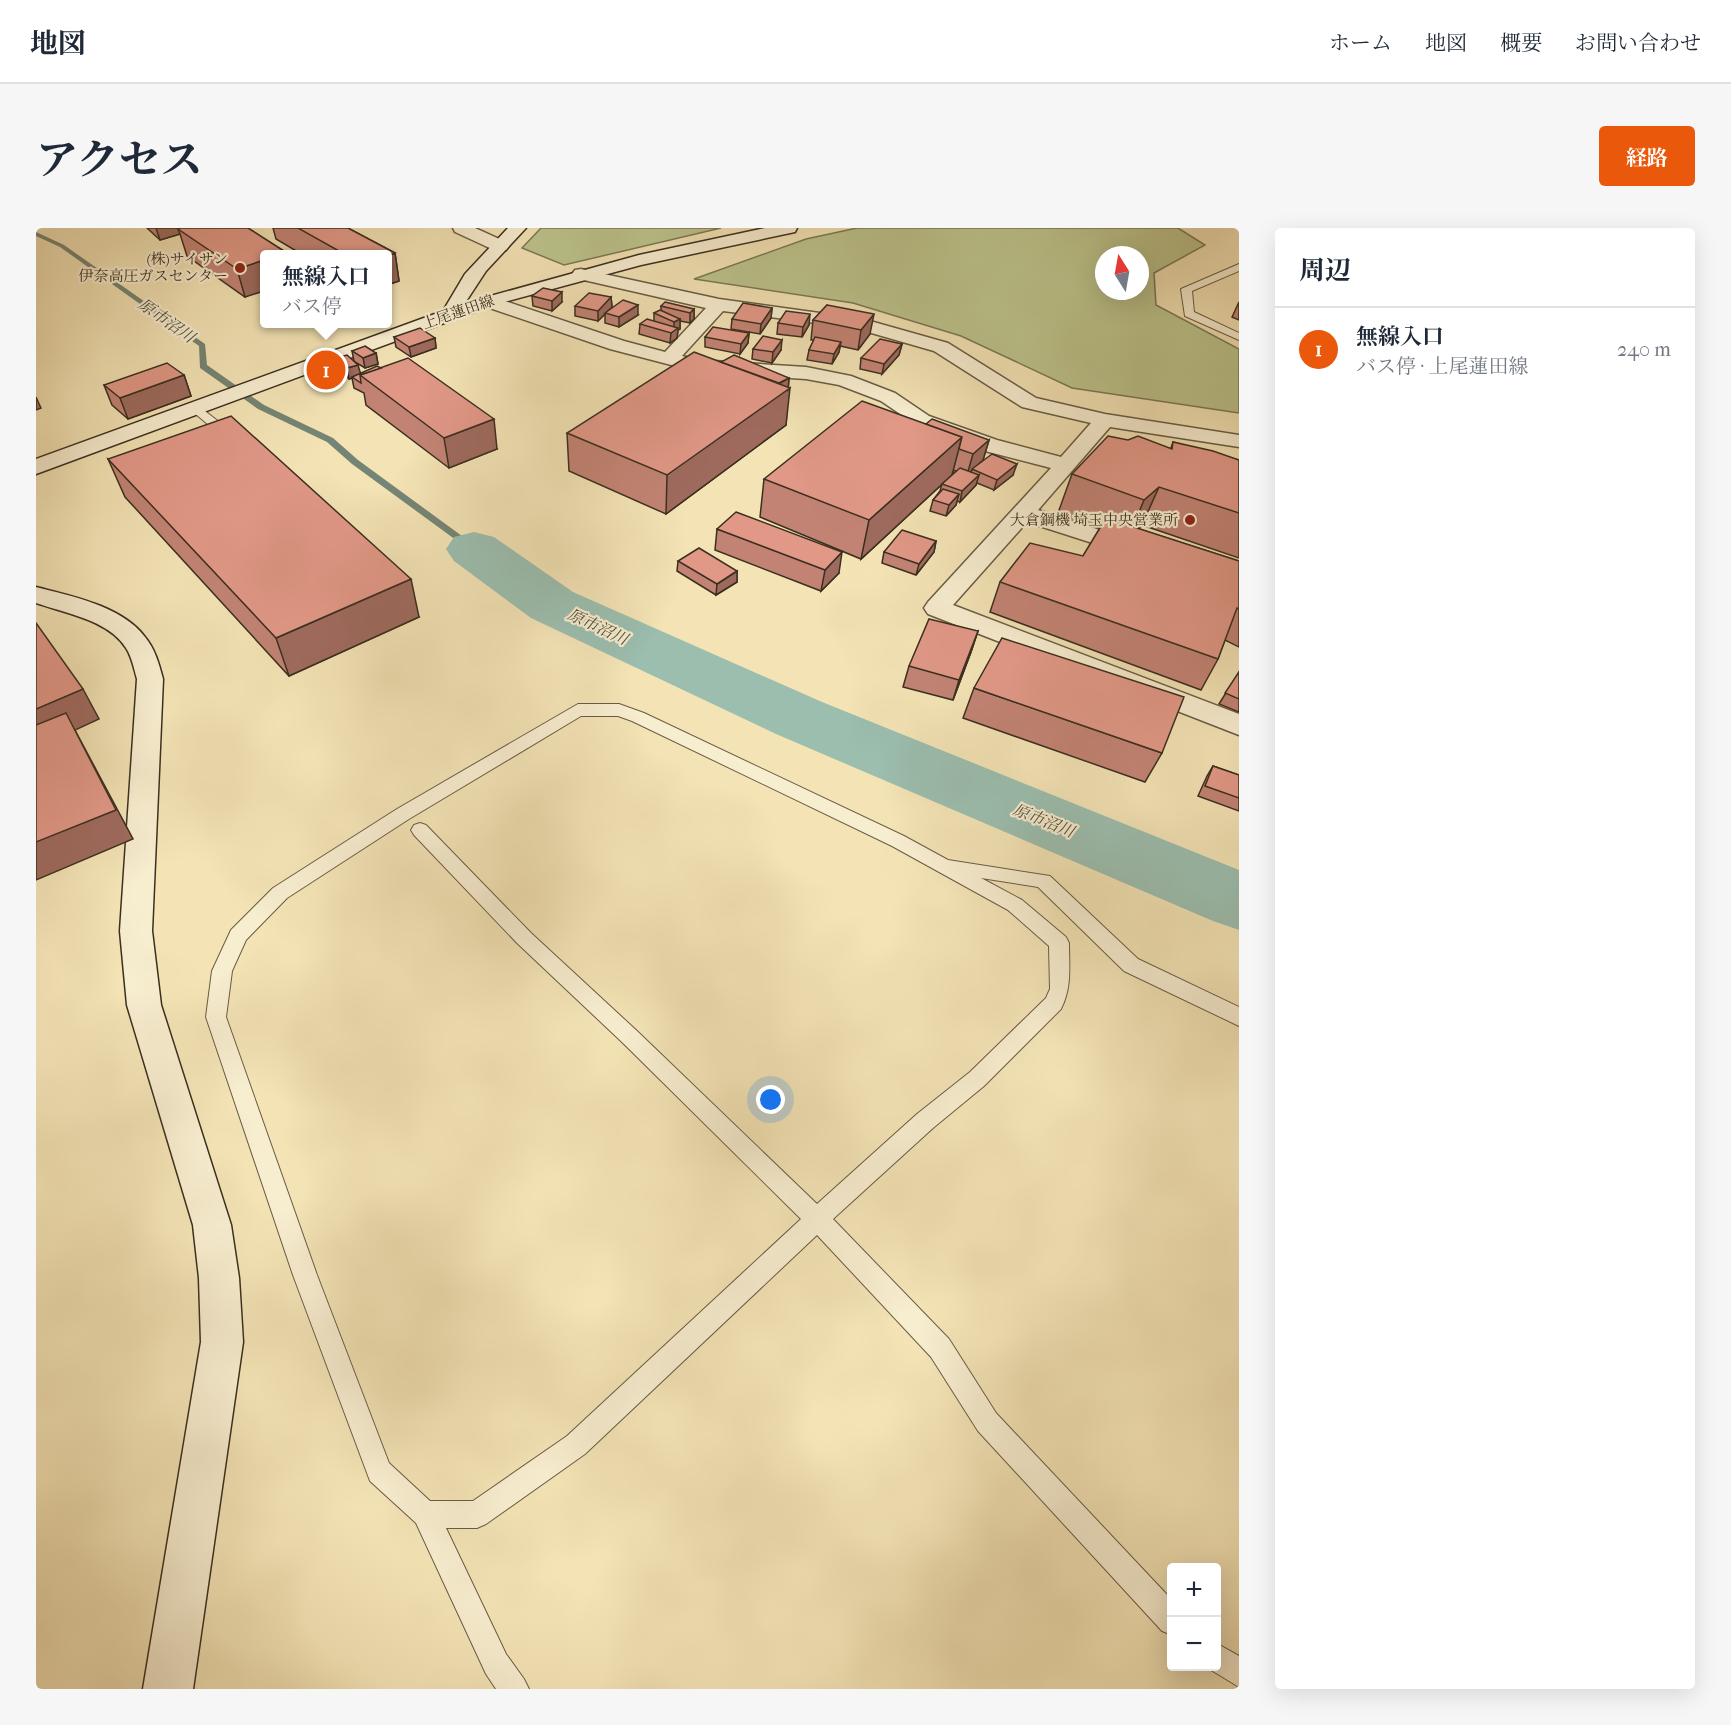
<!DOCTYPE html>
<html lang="ja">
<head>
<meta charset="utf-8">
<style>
  :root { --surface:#fff; --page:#f6f6f7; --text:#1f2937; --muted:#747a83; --line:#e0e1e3; --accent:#ea580c }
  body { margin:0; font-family:"IM FELL French Canon","Noto Serif JP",serif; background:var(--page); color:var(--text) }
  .controls { position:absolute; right:18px; bottom:18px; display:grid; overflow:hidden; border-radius:6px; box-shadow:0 6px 24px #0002 }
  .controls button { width:54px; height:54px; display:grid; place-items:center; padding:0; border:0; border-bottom:2px solid var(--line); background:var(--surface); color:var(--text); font:30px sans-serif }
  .compass { position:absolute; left:1059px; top:18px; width:54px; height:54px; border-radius:50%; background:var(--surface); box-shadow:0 6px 24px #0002; rotate:349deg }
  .you { position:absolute; left:735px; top:872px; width:21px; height:21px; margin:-15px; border:4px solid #fff; border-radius:50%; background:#1a73e8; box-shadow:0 0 0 9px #1a73e833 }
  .badge { display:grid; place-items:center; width:39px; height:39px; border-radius:50%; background:var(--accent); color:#fff; font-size:20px; font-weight:700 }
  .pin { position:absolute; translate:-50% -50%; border:3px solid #fff; box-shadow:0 2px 6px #0006 }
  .popup { position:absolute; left:224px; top:22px; width:132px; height:78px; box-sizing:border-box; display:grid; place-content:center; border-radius:6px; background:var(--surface); filter:drop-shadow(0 2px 4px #0005); font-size:20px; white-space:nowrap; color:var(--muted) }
  .popup b { font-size:22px; color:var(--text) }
  .popup::after { content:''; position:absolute; left:50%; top:100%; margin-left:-12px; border:12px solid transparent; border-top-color:var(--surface) }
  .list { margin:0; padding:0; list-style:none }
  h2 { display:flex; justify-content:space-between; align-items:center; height:78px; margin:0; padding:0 24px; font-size:26px }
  h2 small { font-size:20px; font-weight:400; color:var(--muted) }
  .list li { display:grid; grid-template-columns:39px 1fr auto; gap:18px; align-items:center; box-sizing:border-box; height:84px; padding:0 24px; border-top:2px solid var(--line) }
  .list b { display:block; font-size:22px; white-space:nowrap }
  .list p { margin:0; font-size:20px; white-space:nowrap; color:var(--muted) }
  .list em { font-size:20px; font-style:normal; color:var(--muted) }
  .map { position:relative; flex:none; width:1203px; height:1461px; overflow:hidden; border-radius:6px }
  header { display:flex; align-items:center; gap:36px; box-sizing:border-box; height:84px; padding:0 30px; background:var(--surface); border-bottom:2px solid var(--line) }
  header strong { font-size:28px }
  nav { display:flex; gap:33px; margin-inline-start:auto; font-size:21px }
  .intro { display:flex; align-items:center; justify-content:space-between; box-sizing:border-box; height:144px; padding:0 36px }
  h1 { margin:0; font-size:42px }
  .button { padding:15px 27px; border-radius:6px; background:var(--accent); color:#fff; font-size:21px; font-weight:700 }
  main { display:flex; gap:36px; padding:0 36px }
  aside { flex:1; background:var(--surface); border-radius:6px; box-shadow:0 6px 24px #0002 }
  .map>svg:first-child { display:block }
  .green { fill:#bcc38c; stroke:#7c7956; stroke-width:1.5; fill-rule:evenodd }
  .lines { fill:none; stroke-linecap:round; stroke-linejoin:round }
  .stream { fill:#758575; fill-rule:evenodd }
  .river { fill:#9bbeaf; fill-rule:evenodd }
  .lane-casing { stroke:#695c44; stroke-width:2 }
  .street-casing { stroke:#695c44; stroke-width:3 }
  .secondary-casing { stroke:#3b2f1f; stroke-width:3 }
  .lane { fill:#f7edcf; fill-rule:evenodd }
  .street { fill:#f7edcf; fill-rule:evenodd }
  .secondary { fill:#f7edcf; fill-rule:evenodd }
  .wall { fill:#c28374; stroke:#3b2f1f; stroke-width:1.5 }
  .shaded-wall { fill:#9e6a5e; stroke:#3b2f1f; stroke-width:1.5 }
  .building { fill:#e19887; stroke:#3b2f1f; stroke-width:1.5 }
  .poi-dot { fill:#8f2418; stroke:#f7edcf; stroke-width:2 }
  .labels { text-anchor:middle; stroke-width:4.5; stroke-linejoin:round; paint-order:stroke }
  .far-poi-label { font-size:15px; fill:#3b2f1f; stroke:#f7edcf; text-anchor:end }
  .far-street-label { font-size:15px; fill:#3b2f1f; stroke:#f7edcf }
  .far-water-label { font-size:16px; font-style:italic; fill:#535343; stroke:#f7edcf }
</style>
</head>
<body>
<header>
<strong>地図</strong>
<nav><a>ホーム</a><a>地図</a><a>概要</a><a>お問い合わせ</a></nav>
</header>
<div class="intro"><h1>アクセス</h1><a class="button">経路</a></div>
<main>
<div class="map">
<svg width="1203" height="1461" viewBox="0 0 1203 1461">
  <rect width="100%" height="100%" fill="#f3e3b5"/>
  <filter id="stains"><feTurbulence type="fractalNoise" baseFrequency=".00333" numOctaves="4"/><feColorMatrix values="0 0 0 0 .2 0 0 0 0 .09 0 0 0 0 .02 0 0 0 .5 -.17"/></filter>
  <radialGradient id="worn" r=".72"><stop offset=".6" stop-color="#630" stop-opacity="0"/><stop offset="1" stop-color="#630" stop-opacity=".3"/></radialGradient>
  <g class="green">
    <path d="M505,0h180l-157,37 -42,-17z"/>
    <path d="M821,0h321l27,17 -51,28 2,32 83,44v64l-167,-25 -111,-52 -108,-33 -159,-24 112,-40zM1068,27h36v36h-36z"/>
  </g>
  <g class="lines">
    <path class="stream" d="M0,4l28,13 141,99 2,21 57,40 69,33 25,22 119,87v4h-6l-119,-87 -25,-22 -69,-33 -58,-41 -1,-22 -139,-99 -24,-11z"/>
    <path class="river" d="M438,304l20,5 79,55 249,110 417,168v60l-26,-9 -437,-187 -245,-116 -77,-57 -8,-12 8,-12z"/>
    <defs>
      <g id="lane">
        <path d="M1203,36v7l-47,20 2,21 45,21v7l-54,-24 -4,-27z"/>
        <path d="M160,176l41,32 2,3 -2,3h-8l-37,-31 -2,-3z"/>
        <path d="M542,476h41l25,9 260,123 44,24 102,16 88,83 101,48v19l-115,-55 -86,-84 -57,-9 41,22 44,37 3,6c0,24 3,44 -8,66l-77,77 -51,42 -100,91 116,120 47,74 176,187v35l-10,-4 -184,-200 -47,-74 -114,-122 -232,219 -99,70 -9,4h-31l60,126 18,25 5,10h-33l-10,-15 -70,-151 -46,-42 -77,-206 -87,-258 6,-46 19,-41 42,-42 124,-79zM545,488h37l14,5 260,125 116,64 41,36 1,43 -4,9 -76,74 -53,42 -100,90 -180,-173 -106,-98 -105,-108 -6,-2 -6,2 -3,5 3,5 103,108 106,100 178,176 -234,217 -94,65h-43l-41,-38 -72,-188 -91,-258 6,-46 14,-31 41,-42 122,-79z"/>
        <path d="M1180,1415l23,13v31l-33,-20 10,-1z"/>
      </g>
      <g id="street">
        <path d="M417,0h22l31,14 3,4 -3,4h-12l-39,-18z"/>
        <path d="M545,41l138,30 144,20 85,24 88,55 69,16 134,21v12l-129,-20 -72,83 108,35 4,5 -4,5 -8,2 -8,-2 -103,-33 -74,83 286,109v21l-311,-121 -4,-6 4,-6 123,-134 -70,-18 -66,-26 -34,-23 -42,-16 -33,-6 -108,-7 -88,-23 -129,-44 -3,-4 3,-4h12l131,44 41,11 41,-44 -131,-30 -3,-4 3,-4zM687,83l131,17 80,23 88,56 69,16 -30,34 -64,-17 -68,-24 -34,-23 -44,-17 -45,-9 -108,-7 -16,-4z"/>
      </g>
      <g id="secondary">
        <path d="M472,0h18l-40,43 -21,32 174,-48 126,-27h32l-2,4 -154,33 -148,40 -457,169v-15l407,-148 22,-37z"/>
        <path d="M0,359c35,9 86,19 109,50 10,12 14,27 18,42l-11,252 9,74 70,220 8,53 4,64 -50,347h-50l58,-347 -2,-64 -6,-53 -66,-220 -7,-74 17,-252c-3,-10 -5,-22 -11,-31 -17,-28 -62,-35 -90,-45z"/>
      </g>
    </defs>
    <use href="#lane" class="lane-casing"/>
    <use href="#street" class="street-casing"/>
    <use href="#secondary" class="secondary-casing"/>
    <use href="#lane" class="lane"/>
    <use href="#street" class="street"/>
    <use href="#secondary" class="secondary"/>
  </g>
  <g class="wall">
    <path d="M111,0h101l39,25v2h-23l-19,42 -58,-41 -7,-22 -20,6z"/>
    <path d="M237,0h75l47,25 4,28 -12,4v-30h-84l-27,-16z"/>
    <path d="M496,68l30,6 -10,9 -19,-5z"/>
    <path d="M575,69l1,10 -4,4 30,4 -19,12 -14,-4v-9l-7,7 -23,-5v-10z"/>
    <path d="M1203,74v18l-7,-3z"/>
    <path d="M791,77l43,29 -12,16 -18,-4 -1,6 -7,12 -25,-4 2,-10 5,-10h-3l2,-20z"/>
    <path d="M625,78l33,3v10l-4,4 -10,-2v8l-2,1 -1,8 -7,5 -31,-9 1,-10 14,-3v-8l7,-3z"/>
    <path d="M736,80l-1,10 -11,16 -29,-5 1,-10z"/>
    <path d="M742,95l31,2 -7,12 -25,-3z"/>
    <path d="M713,105l-1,10 -8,11 -35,-7v-10z"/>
    <path d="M358,109l41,1 1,10 -25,9 -15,-10z"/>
    <path d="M866,116l-3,11 -17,19 -22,-5 1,-11z"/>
    <path d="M717,121l28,1 -9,13 -20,-4z"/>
    <path d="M316,123l24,2 2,11 -13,4 -10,-6 5,11 137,76 -48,19 -83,-63 -2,-12 -10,-5 -2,-10 -3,1 -11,-11 -2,-10 18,3z"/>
    <path d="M684,134l69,16 -3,47 -120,89 -97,-43 -2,-38z"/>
    <path d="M148,147l7,21 -63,23 -16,-14 -8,-20z"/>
    <path d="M890,196l63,16 -6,20 -6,5 36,10 -19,15 -17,-7 -1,2 -16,17 -3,-1 -1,4 -10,11 -16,-5 3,-11 7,-9 2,-7 14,-13 -3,-1 -1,5 -91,84 -101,-42 4,-38z"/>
    <path d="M1137,214l66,18v98l-97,-33 -3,4 100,32v86l-14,-7 -7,19 -17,31 -211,-78 10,-30 83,-26 17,-28 -42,-15 14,-39 99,-26z"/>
    <path d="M72,231l311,158 -130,59 -164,-179z"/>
    <path d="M681,301l122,44 -18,18 -106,-41z"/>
    <path d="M900,313l-2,11 -18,23 -34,-12 2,-11z"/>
    <path d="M642,333l59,10v11l-21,13 -39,-24z"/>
    <path d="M942,403l-7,21 -18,48 -50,-13 6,-21z"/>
    <path d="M1203,444v40l-20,-8z"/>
    <path d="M938,460l188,65 -17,29 -182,-64z"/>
    <path d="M1177,538l26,9v36l-41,-15 9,-20z"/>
  </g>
  <g class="shaded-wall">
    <path d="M120,0h49l-27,1 2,5 -20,6z"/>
    <path d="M359,25l4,28 -12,4v-29z"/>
    <path d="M228,32v31l-19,6 -8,-28z"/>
    <path d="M526,64v10l-10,9v-10z"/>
    <path d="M575,69l1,10 -14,14v-10z"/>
    <path d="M602,77v10l-19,12v-10z"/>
    <path d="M736,80l-1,10 -11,16 1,-10z"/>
    <path d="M658,81v10l-4,4v-10z"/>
    <path d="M774,86l-1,11 -7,12 1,-10z"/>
    <path d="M838,86l-4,20 -12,16 3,-20z"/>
    <path d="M644,91v10l-2,1 -1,8 -7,5 1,-10 3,-3v-8z"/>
    <path d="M713,105l-1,10 -8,11 1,-10z"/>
    <path d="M399,110l1,10 -25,9 -2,-10z"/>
    <path d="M746,112l-1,10 -9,13 1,-11z"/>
    <path d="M805,114l-2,10 -7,12 2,-10z"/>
    <path d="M866,116l-3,11 -17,19 2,-10z"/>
    <path d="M340,125l2,11 -13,4 -2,-10z"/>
    <path d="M322,137l3,10 -12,4 -2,-11z"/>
    <path d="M148,147l7,21 -63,23 -8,-21z"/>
    <path d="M753,150l-1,12 2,-2 -4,37 -120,89 1,-39 98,-83z"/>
    <path d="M0,169l5,11 -5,2z"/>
    <path d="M458,191l3,30 -48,19 -5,-30z"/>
    <path d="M926,209l-10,38 -91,84 8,-39z"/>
    <path d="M953,212l-6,20 -16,15 6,-21z"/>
    <path d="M981,236l-4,11 -19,15 3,-10z"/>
    <path d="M943,247l-3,10 -16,17 2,-11z"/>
    <path d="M1123,259l-17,38 -14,14 16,-39z"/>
    <path d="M923,266l-3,11 -10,11 3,-11z"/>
    <path d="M900,313l-2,11 -18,23 3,-11z"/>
    <path d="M806,324l-3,21 -18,18 4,-21z"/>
    <path d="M701,343v11l-21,13 1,-11z"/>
    <path d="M375,351l8,38 -130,59 -13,-38z"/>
    <path d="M942,403l-7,21 -18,48 6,-20z"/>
    <path d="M47,461l16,30 -24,11 58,109 -97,41v-171z"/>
  </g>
  <g class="building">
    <path d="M145,0h67l39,25 -5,2h-18v5l-27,9 -59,-40z"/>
    <path d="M262,0h50l47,25 -8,3v-1h-41z"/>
    <path d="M507,60l19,4 -10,9 -20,-5z"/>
    <path d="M553,65l22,4 -13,14 -23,-5z"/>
    <path d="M587,72l15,5 -19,12 -14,-4z"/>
    <path d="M629,74l29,7 -4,4 -29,-7z"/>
    <path d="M707,75l29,5 -11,16 -29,-5z"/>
    <path d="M791,77l47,9 -13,16 -48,-10z"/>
    <path d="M624,82l20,9 -6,3 -20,-9z"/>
    <path d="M750,83l24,3 -7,13 -25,-4z"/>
    <path d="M611,91l31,9 -7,5 -31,-9z"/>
    <path d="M677,99l36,6 -8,11 -36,-7z"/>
    <path d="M384,100l15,10 -26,9 -15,-10z"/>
    <path d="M727,108l19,4 -9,12 -20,-3z"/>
    <path d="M779,109l26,5 -7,12 -25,-4z"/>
    <path d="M844,111l22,5 -18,20 -23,-6z"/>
    <path d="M329,118l11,7 -13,5 -11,-7z"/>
    <path d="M658,124l96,36 -123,87 -100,-42z"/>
    <path d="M311,127l11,10 -11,3 -11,-10z"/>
    <path d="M698,127l55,23 -10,5 -58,-21z"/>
    <path d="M372,130l86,61 -50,19 -84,-63z"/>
    <path d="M131,135l17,12 -64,23 -16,-13z"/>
    <path d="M341,138l4,2 -21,7 1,8 -9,-6z"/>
    <path d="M826,173l100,36 -93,83 -105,-41z"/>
    <path d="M195,188l180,163 -135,59 -168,-179z"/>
    <path d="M896,191l57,21 -16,14 -14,-5 3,-12 -36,-13z"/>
    <path d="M1072,208l20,4 10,-4 34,13 1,-7 40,9 26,9v53l-80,-26 -15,13 -72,-26z"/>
    <path d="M956,226l25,10 -20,16 -25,-11z"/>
    <path d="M924,240l19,7 -17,16 -20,-7z"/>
    <path d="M907,261l16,5 -10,11 -16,-5z"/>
    <path d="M700,284l106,40 -17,18 -108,-41z"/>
    <path d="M1070,290l133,43v48l-2,-1 -19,51 -218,-77 30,-39 53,13z"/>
    <path d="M866,302l34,11 -17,23 -35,-12z"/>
    <path d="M663,320l38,23 -20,13 -39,-23z"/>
    <path d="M893,391l49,12 -19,49 -50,-14z"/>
    <path d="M0,395l47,66 -47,20z"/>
    <path d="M966,410l182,59 -22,56 -188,-65z"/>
    <path d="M1203,444v27l-14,-6z"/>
    <path d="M30,485l50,97 -80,32v-117z"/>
    <path d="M1177,538l26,9v23l-34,-12z"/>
  </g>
  <g class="poi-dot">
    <circle cx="204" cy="40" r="6"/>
    <circle cx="1154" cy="292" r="6"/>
  </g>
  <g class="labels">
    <g class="far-poi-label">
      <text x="192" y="36">(株)サイサン<tspan x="192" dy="17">伊奈高圧ガスセンター</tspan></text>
      <text x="1142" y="297">大倉鋼機 埼玉中央営業所</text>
    </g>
    <g class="far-street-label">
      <text transform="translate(422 84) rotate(-19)" y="5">上尾蓮田線</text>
    </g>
    <g class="far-water-label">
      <text transform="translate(131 92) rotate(35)" y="6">原市沼川</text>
      <text transform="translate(562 398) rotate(25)" y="6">原市沼川</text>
      <text transform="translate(1008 592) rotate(22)" y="6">原市沼川</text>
    </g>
  </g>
  <rect width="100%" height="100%" filter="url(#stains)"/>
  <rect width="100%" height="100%" fill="url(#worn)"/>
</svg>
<div class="controls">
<button>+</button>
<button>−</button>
</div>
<svg class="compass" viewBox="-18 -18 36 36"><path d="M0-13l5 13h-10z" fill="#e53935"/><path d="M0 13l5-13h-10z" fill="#747a83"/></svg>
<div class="you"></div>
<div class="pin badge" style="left:290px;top:142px">1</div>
<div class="popup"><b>無線入口</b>バス停</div>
</div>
<aside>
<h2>周辺<small></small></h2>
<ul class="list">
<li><span class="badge">1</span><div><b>無線入口</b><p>バス停 · 上尾蓮田線</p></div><em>240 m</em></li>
</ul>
</aside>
</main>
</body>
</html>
